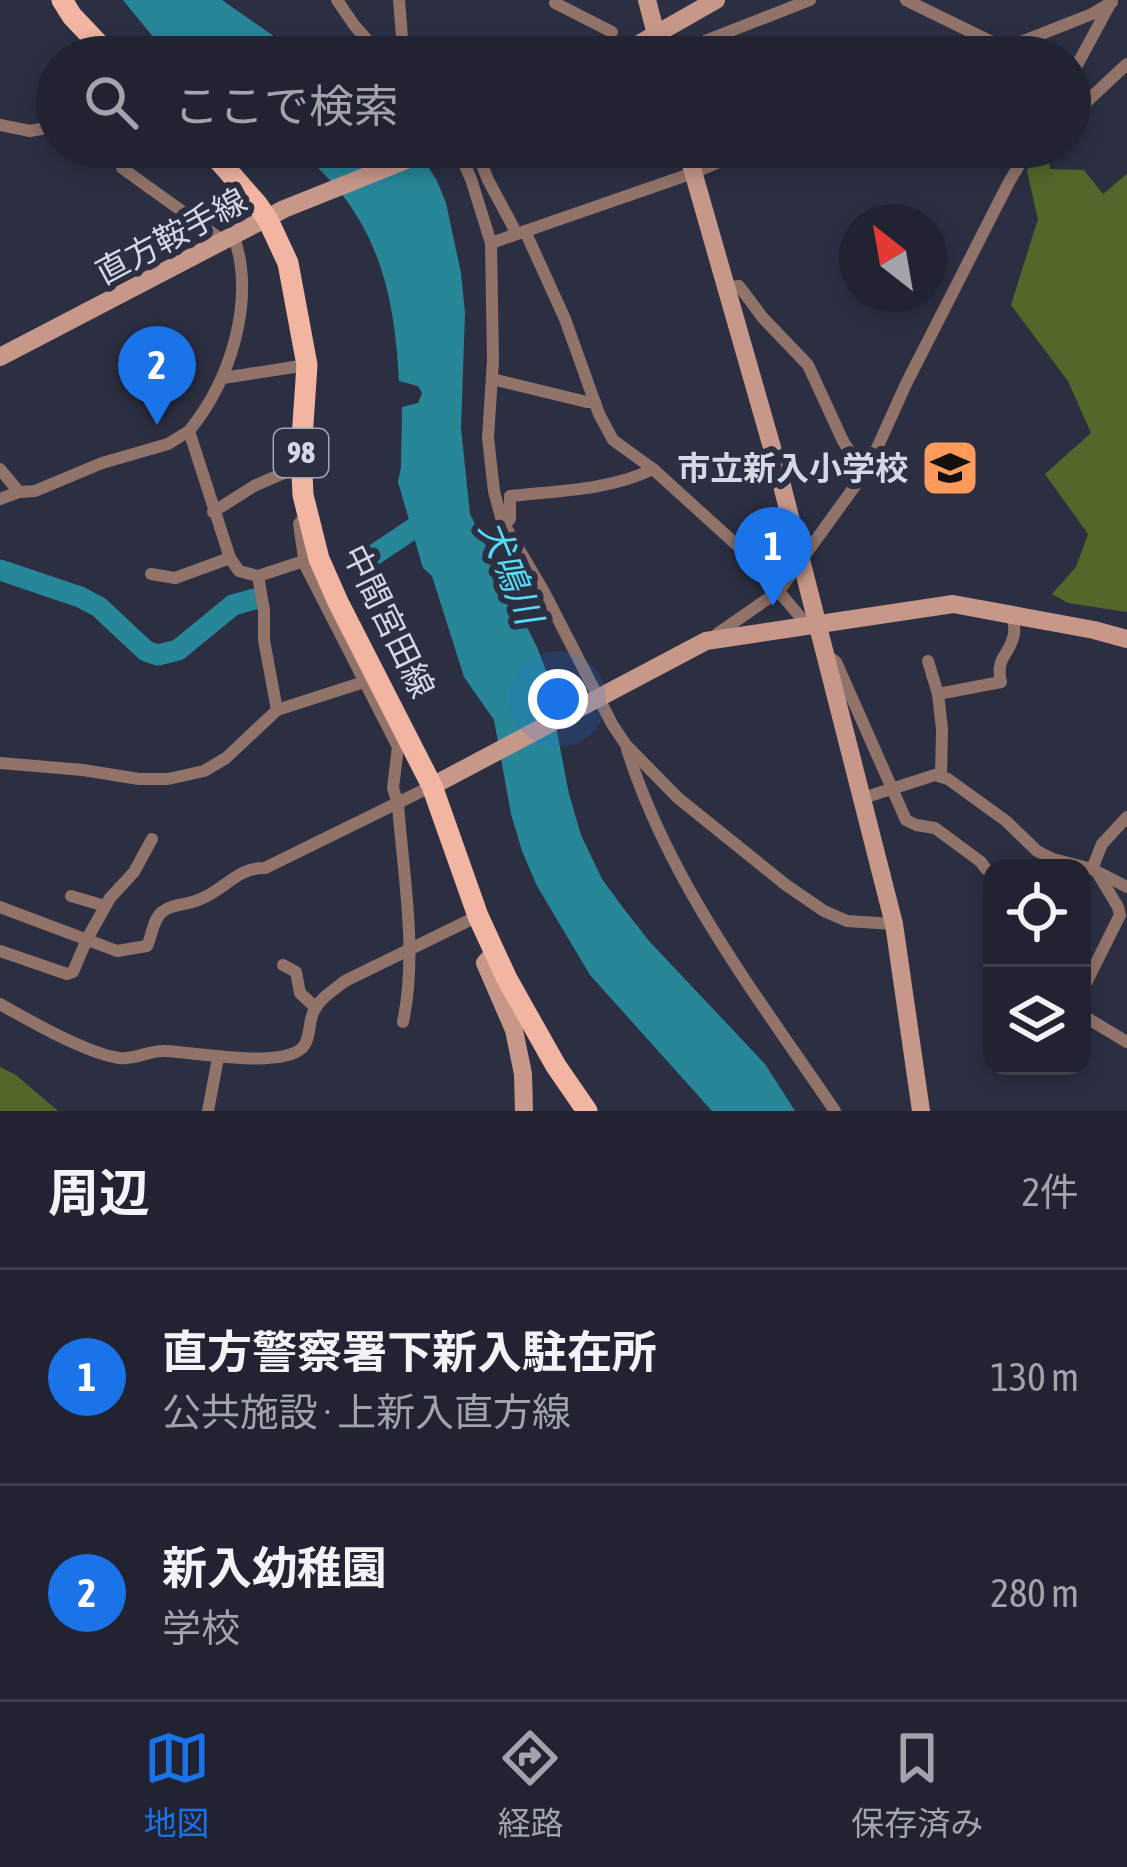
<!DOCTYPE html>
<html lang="ja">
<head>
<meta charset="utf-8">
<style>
  :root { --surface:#212332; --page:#292b3a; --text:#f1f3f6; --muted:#a2a4ac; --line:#3e404d; --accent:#1a73e8 }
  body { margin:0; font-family:"Asap Condensed","Noto Sans JP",sans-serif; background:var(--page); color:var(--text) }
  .controls { position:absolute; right:36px; bottom:36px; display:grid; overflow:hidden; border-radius:24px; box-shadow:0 6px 18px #0003 }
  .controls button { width:108px; height:108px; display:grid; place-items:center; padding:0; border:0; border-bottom:3px solid var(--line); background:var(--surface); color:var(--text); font:60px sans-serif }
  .compass { position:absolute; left:839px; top:204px; width:108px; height:108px; border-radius:50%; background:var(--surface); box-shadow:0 6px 18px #0003; rotate:329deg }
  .you { position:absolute; left:558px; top:699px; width:42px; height:42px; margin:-30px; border:9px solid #fff; border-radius:50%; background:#1a73e8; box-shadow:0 0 0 18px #1a73e833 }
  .badge { display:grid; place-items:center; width:78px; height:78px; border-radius:50%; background:var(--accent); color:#fff; font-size:39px; font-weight:700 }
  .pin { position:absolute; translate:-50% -99px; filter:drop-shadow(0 3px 6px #0008) }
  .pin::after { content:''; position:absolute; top:63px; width:42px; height:36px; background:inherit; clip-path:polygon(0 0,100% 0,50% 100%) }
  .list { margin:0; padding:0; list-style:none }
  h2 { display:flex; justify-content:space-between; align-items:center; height:156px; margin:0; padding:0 48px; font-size:51px }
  h2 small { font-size:39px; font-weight:400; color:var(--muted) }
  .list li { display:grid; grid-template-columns:78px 1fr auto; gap:36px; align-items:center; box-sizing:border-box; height:216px; padding:0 48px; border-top:3px solid var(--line) }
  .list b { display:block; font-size:45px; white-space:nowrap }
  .list p { margin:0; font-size:39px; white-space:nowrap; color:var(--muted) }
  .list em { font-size:39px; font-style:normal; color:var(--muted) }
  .icon { flex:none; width:66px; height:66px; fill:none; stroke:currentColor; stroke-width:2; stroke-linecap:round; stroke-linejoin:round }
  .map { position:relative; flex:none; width:1127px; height:1111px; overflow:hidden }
  .search { position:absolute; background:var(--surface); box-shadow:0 6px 18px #0003; left:36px; right:36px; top:36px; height:132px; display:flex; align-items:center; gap:30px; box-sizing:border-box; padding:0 42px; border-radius:66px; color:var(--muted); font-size:45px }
  .sheet { height:588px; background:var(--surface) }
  nav { display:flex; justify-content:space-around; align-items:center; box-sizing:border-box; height:168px; border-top:3px solid var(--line); background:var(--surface); font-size:33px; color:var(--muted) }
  nav a { display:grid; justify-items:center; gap:6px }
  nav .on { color:var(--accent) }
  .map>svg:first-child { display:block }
  .forest { fill:#54672a }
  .water { fill:#278698 }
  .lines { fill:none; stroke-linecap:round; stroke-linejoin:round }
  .river { stroke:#278698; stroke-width:21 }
  .street { stroke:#91736a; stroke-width:12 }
  .secondary { stroke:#c7988a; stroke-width:18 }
  .primary { stroke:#f1b5a2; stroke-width:21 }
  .labels { text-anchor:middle; stroke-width:12; stroke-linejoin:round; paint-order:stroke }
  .shield { fill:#2c2f42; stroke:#a3a5b4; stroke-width:3 }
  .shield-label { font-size:30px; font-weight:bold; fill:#d6d8e5 }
  .street-label { font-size:33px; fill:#d6d8e5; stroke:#2c2f42 }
  .poi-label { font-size:33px; font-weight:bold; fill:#d6d8e5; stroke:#2c2f42; text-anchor:end }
  .water-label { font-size:36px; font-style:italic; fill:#56daf4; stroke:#2c2f42 }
</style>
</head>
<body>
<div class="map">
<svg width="1127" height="1111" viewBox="0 0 1127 1111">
  <rect width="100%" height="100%" fill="#2c2f42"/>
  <g class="forest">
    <path d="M1039,147h8l3,22 34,1 19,24 24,-20v438l-59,-9 -16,-9 24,-27 12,-33 -43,-60 46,-41 -23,-52 -57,-76 27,-86 -11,-48z"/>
    <path d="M0,1067l16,8 42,36h-58z"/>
  </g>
  <g class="water">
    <path d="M123,0h99l56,39 35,18h-134l-25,-19z"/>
    <path d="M294,147h122l21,34 9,22 15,70 4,40 -4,115 9,86 67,133 13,34 1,20 18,93 12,41 21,44 22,30 26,33 115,122 30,47h-83l-122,-136 -53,-89 -15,-35 -11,-37 -17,-94 -30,-43 -32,-101 -9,-8 -25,-86 3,-15 1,-60 16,-4 4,-10 -4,-7 -19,-5c-5,-98 -25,-171 -105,-234z"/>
  </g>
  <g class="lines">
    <g class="river">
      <path d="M368,559l64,-43"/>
      <path d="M0,570l80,27 19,10 47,44 12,4 20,-5 55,-45 22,-6"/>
    </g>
    <g class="street">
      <path d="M337,0l17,25 28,32"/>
      <path d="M399,0l3,37 6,20"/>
      <path d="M906,0l96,47"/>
      <path d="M555,3l57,29"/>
      <path d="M692,46l118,-46"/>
      <path d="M983,57l109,-43 20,-12"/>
      <path d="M1070,78l39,-72"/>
      <path d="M1070,110l11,-3 46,-43"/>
      <path d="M0,125l30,6 27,-5"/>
      <path d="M457,147l14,32 20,64 2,117 -5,78 6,53 8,30 41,69 69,134 14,21 52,53 108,87 38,26 23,10 47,3"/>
      <path d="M475,147l13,33 29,54"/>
      <path d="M122,168l103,74"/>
      <path d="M525,231l40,88 34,95 14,26 40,29 97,88 57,68"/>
      <path d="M491,243l202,-70 62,-26"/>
      <path d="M726,288l13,-2 24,32 45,47 35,76 9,14 16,13"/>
      <path d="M223,378l84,-13"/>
      <path d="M492,379l95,23h8"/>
      <path d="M189,431c41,-50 67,-130 45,-194"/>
      <path d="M0,469l19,23"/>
      <path d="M0,499l19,-7 16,-1 67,-28 66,-19 21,-13 41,127 9,13 19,5 6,34v30l13,70"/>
      <path d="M213,512l41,-26 48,-21"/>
      <path d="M307,513l-8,11 6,41 93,182 -5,41 5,16c5,71 20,147 5,218"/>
      <path d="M505,525l5,-6v-23c47,-5 101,-6 143,-27"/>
      <path d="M151,574l24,4 55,-20"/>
      <path d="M258,576l46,-15"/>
      <path d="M717,634l62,-43 89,-123 38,-84 103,-202 21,-35"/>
      <path d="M827,655l9,7 70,158 10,5 19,3 46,34 5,7"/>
      <path d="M928,661l10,33"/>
      <path d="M627,749c42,134 130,247 208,362"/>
      <path d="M0,763l83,7 56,9h29l36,-8 22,-13 51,-48 87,-28"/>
      <path d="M941,777l1,-48 -4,-35 63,-12c-6,-26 9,-26 13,-48 1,-6 -1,-13 -1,-20"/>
      <path d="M863,798l72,-23 13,4 58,42 31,30 16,8 39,10 35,18"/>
      <path d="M1092,869l10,-25 25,-27"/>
      <path d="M71,896l34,10"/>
      <path d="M0,907l117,44 30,-5c5,-10 6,-27 15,-34 9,-8 25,-7 36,-12 26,-9 39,-33 67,-32l167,-82"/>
      <path d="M0,951l67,23 6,-2 14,-33 23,-41 24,-26 18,-33"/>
      <path d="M283,965l13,7 4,21 16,15"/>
      <path d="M1082,991l38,-76 -2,-8 -21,-35"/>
      <path d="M0,1004c30,17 86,49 119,54 16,2 30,-8 46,-7 29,1 115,18 137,-3 9,-9 6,-24 11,-35 5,-14 21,-23 32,-32l133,-65"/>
      <path d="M1082,1015l45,27"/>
      <path d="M208,1111l10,-53"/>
    </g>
    <g class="secondary">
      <path d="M647,0l15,57"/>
      <path d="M616,57l100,-57"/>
      <path d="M686,147l89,311 119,466 27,187"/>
      <path d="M0,357l284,-148 155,-62"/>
      <path d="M432,786l274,-145 247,-37 141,26 33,9"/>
      <path d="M495,952l-10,11 29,67 9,44 1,37"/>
    </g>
    <g class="primary">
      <path d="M62,0l10,16 39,41"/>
      <path d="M207,147l50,57 11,16 20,43 19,102 -6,88 2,42 16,64 19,43 94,184 46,130 29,63 49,87 31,45"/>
    </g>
  </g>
  <defs>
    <symbol id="school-square" viewBox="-11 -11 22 22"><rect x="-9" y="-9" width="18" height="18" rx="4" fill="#ff9b5a" stroke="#2c2f42"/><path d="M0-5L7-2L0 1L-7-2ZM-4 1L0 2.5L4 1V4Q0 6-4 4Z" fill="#111"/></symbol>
  </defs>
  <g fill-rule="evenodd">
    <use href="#school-square" x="917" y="435" width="66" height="66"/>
  </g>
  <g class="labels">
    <rect class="shield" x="274" y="429" width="54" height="48" rx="9"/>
    <g class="shield-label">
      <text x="301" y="463">98</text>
    </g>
    <g class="street-label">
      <text transform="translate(171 236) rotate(-28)" y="12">直方鞍手線</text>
      <text transform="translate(389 621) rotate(64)" y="12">中間宮田線</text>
    </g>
    <g class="poi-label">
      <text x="908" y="480">市立新入小学校</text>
    </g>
    <g class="water-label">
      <text transform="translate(511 572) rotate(68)" y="13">犬鳴川</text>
    </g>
  </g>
</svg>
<div class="controls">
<button><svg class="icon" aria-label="locate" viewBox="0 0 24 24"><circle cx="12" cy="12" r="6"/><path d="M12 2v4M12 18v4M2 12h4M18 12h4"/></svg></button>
<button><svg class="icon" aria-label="layers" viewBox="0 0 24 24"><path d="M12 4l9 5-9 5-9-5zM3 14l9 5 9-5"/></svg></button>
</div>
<svg class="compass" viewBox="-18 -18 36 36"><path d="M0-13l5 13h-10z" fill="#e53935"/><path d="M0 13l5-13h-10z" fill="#a2a4ac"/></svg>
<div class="you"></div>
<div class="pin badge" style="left:773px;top:606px">1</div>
<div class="pin badge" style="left:157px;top:425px">2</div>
<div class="search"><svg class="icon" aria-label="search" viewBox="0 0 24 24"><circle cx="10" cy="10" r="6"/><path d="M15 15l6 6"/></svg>ここで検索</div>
</div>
<section class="sheet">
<h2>周辺<small>2件</small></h2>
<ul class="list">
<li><span class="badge">1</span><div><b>直方警察署下新入駐在所</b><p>公共施設 · 上新入直方線</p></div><em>130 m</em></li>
<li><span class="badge">2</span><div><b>新入幼稚園</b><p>学校</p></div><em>280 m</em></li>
</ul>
</section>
<nav>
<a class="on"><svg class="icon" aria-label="map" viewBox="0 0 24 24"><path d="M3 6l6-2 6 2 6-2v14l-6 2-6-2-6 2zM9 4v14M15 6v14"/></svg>地図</a>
<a><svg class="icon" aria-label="directions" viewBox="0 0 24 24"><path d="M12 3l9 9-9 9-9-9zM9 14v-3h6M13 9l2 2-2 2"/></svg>経路</a>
<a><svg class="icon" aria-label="saved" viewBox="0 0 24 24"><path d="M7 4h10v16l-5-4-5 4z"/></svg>保存済み</a>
</nav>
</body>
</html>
